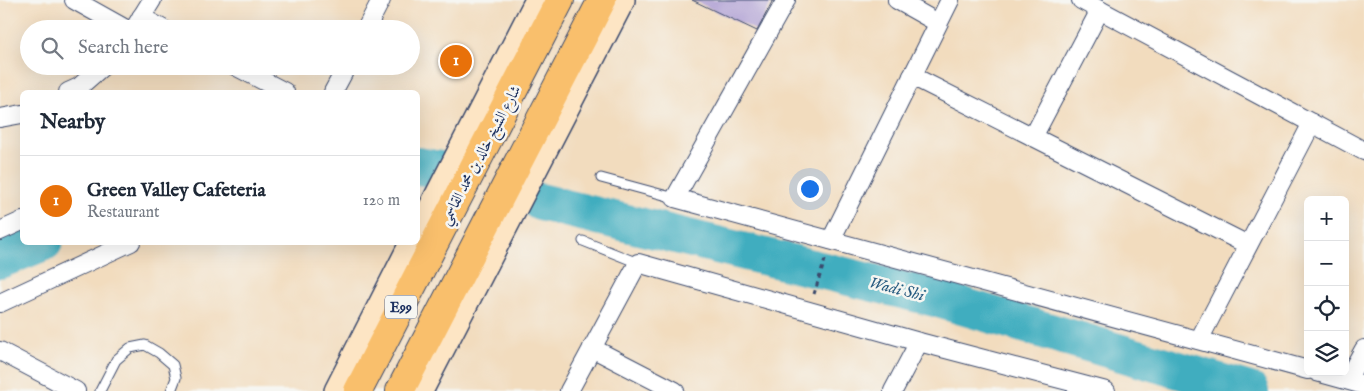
<!DOCTYPE html>
<html lang="en">
<head>
<meta charset="utf-8">
<style>
  :root { --surface:#fff; --page:#f2f2f3; --text:#1f2937; --muted:#747a83; --line:#e0e1e3; --accent:#111827 }
  body { margin:0; font-family:"IM FELL English",Amiri,serif; background:var(--page); color:var(--text) }
  .controls { position:absolute; right:15px; bottom:15px; display:grid; overflow:hidden; border-radius:8px; box-shadow:0 5px 20px #0002 }
  .controls button { width:45px; height:45px; display:grid; place-items:center; padding:0; border:0; border-bottom:1px solid var(--line); background:var(--surface); color:var(--text); font:25px sans-serif }
  .you { position:absolute; left:809px; top:188px; width:18px; height:18px; margin:-12px; border:4px solid #fff; border-radius:50%; background:#1a73e8; box-shadow:0 0 0 8px #1a73e833 }
  .badge { display:grid; place-items:center; width:32px; height:32px; border-radius:50%; background:var(--accent); color:#fff; font-size:16px; font-weight:700 }
  .pin { position:absolute; translate:-50% -50%; border:2px solid #fff; box-shadow:0 1px 5px #0006 }
  .list { margin:0; padding:0; list-style:none }
  h2 { display:flex; justify-content:space-between; align-items:center; height:65px; margin:0; padding:0 20px; font-size:21px }
  h2 small { font-size:16px; font-weight:400; color:var(--muted) }
  .list li { display:grid; grid-template-columns:32px 1fr auto; gap:15px; align-items:center; box-sizing:border-box; height:90px; padding:0 20px; border-top:1px solid var(--line) }
  .list b { display:block; font-size:19px; white-space:nowrap }
  .list p { margin:0; font-size:16px; white-space:nowrap; color:var(--muted) }
  .list em { font-size:16px; font-style:normal; color:var(--muted) }
  .icon { flex:none; width:28px; height:28px; fill:none; stroke:currentColor; stroke-width:2; stroke-linecap:round; stroke-linejoin:round }
  .map { position:relative; flex:none; width:1364px; height:391px; overflow:hidden }
  .search { position:absolute; background:var(--surface); box-shadow:0 5px 20px #0002; left:20px; top:20px; width:400px; height:55px; display:flex; align-items:center; gap:12px; box-sizing:border-box; padding:0 18px; border-radius:28px; color:var(--muted); font-size:19px }
  .panel { position:absolute; background:var(--surface); box-shadow:0 5px 20px #0002; left:20px; top:90px; width:400px; height:155px; border-radius:8px }
  .map>svg:first-child { display:block }
  .lines { fill:none; stroke-linecap:round; stroke-linejoin:round }
  .river { stroke:#41adbf; stroke-width:38 }
  .building { fill:#ae9ed3 }
  .lane-casing { stroke:#3b496c; stroke-width:11 }
  .street-casing { stroke:#3b496c; stroke-width:20 }
  .secondary-casing { stroke:#3b496c; stroke-width:28 }
  .highway-casing { stroke:#3b496c; stroke-width:30 }
  .path { stroke:#3b496c; stroke-width:3; stroke-dasharray:4 4; stroke-linecap:butt }
  .lane { stroke:#fff; stroke-width:9 }
  .street { stroke:#fff; stroke-width:18 }
  .secondary { stroke:#fde5c4; stroke-width:25 }
  .highway { stroke:#f9bf6c; stroke-width:28 }
  .labels { text-anchor:middle; stroke-width:5; stroke-linejoin:round; paint-order:stroke }
  .shield { fill:#f6f6f2; stroke:#5d6b8a; stroke-width:1 }
  .shield-label { font-size:14px; font-weight:bold; fill:#1b2f5e }
  .street-label { font-size:15px; fill:#1b2f5e; stroke:#f6f6f2 }
  .water-label { font-size:16px; font-style:italic; fill:#285b80; stroke:#f6f6f2 }
</style>
</head>
<body>
<div class="map">
<svg width="1364" height="391" viewBox="0 0 1364 391">
  <rect width="100%" height="100%" fill="#f6f6f2"/>
  <filter id="ink" filterUnits="userSpaceOnUse"><feTurbulence type="fractalNoise" baseFrequency=".02" numOctaves="2"/><feDisplacementMap in="SourceGraphic" scale="10" xChannelSelector="R" yChannelSelector="G"/><feConvolveMatrix kernelMatrix="1 2 1 2 8 2 1 2 1" color-interpolation-filters="sRGB"/></filter>
  <filter id="wash" filterUnits="userSpaceOnUse"><feTurbulence type="fractalNoise" baseFrequency=".0096" numOctaves="4" result="noise"/><feDisplacementMap in="SourceGraphic" scale="20" xChannelSelector="R" yChannelSelector="G"/><feGaussianBlur stdDeviation="1.12" result="paint"/><feColorMatrix in="noise" values="0 0 0 0 0 0 0 0 0 0 0 0 0 0 0 0 0 1.4 0 .05"/><feComposite in="paint" operator="in"/></filter>
  <g filter="url(#wash)">
    <rect width="100%" height="100%" fill="#f2dcbe"/>
    <g class="lines">
      <g class="river">
        <path d="M418,166l22,4"/>
        <path d="M540,202l395,96 315,93"/>
        <path d="M0,260l44,-18"/>
      </g>
    </g>
    <g id="blocks">
      <path class="building" d="M692,0h81l-16,31z"/>
    </g>
  </g>
  <g filter="url(#ink)">
    <use href="#blocks" fill-opacity="0" stroke="#3b496c" stroke-width="1"/>
    <g class="lines">
      <defs>
        <g id="lane">
          <path d="M601,178l74,20"/>
          <path d="M583,241l55,22"/>
          <path d="M100,391l16,-31 14,-12 15,-3 14,8 14,12 3,13 -5,13"/>
        </g>
        <g id="street">
          <path d="M74,0l52,29"/>
          <path d="M786,0l-111,198 633,172"/>
          <path d="M897,0l41,23"/>
          <path d="M1081,0l283,151"/>
          <path d="M141,17l22,12"/>
          <path d="M134,29l18,-29"/>
          <path d="M366,29l15,-29"/>
          <path d="M235,66l50,26"/>
          <path d="M912,76l336,169"/>
          <path d="M68,92l11,-5 24,-21"/>
          <path d="M333,92l14,-26"/>
          <path d="M0,118l22,-4"/>
          <path d="M1033,137l67,-127"/>
          <path d="M0,231l22,-10"/>
          <path d="M831,240l119,-240"/>
          <path d="M0,303l131,-61"/>
          <path d="M1199,340l113,-217"/>
          <path d="M592,348l83,43"/>
          <path d="M0,351l76,40"/>
          <path d="M1317,372l47,13"/>
          <path d="M1347,380l17,-31"/>
          <path d="M569,391l69,-128 281,79 187,49"/>
          <path d="M893,391l26,-49"/>
        </g>
        <g id="secondary">
          <path d="M418,234l120,-234"/>
          <path d="M337,391l76,-149"/>
          <path d="M420,391l202,-391"/>
        </g>
        <g id="highway">
          <path d="M358,391l202,-391"/>
          <path d="M400,391l202,-391"/>
        </g>
      </defs>
      <use href="#lane" class="lane-casing"/>
      <use href="#street" class="street-casing"/>
      <use href="#secondary" class="secondary-casing"/>
      <use href="#highway" class="highway-casing"/>
      <path class="path" d="M814,294l12,-37"/>
      <use href="#lane" class="lane"/>
      <use href="#street" class="street"/>
      <use href="#secondary" class="secondary"/>
      <use href="#highway" class="highway"/>
    </g>
  </g>
  <g class="labels">
    <rect class="shield" x="385" y="295.5" width="32" height="23" rx="4"/>
    <g class="shield-label">
      <text x="401" y="312">E99</text>
    </g>
    <g class="street-label">
      <text transform="translate(480 155) rotate(-62)" y="5">شارع الشيخ خالد بن محمد القاسمي</text>
    </g>
    <g class="water-label">
      <text transform="translate(897 288) rotate(14)" y="6">Wadi Shi</text>
    </g>
  </g>
</svg>
<div class="controls">
<button>+</button>
<button>−</button>
<button><svg class="icon" aria-label="locate" viewBox="0 0 24 24"><circle cx="12" cy="12" r="6"/><path d="M12 2v4M12 18v4M2 12h4M18 12h4"/></svg></button>
<button><svg class="icon" aria-label="layers" viewBox="0 0 24 24"><path d="M12 4l9 5-9 5-9-5zM3 14l9 5 9-5"/></svg></button>
</div>
<div class="you"></div>
<div class="pin badge" style="left:456px;top:61px;background:#e8710a">1</div>
<div class="search"><svg class="icon" aria-label="search" viewBox="0 0 24 24"><circle cx="10" cy="10" r="6"/><path d="M15 15l6 6"/></svg>Search here</div>
<section class="panel">
<h2>Nearby<small></small></h2>
<ul class="list">
<li><span class="badge" style="background:#e8710a">1</span><div><b>Green Valley Cafeteria</b><p>Restaurant</p></div><em>120 m</em></li>
</ul>
</section>
</div>
</body>
</html>
